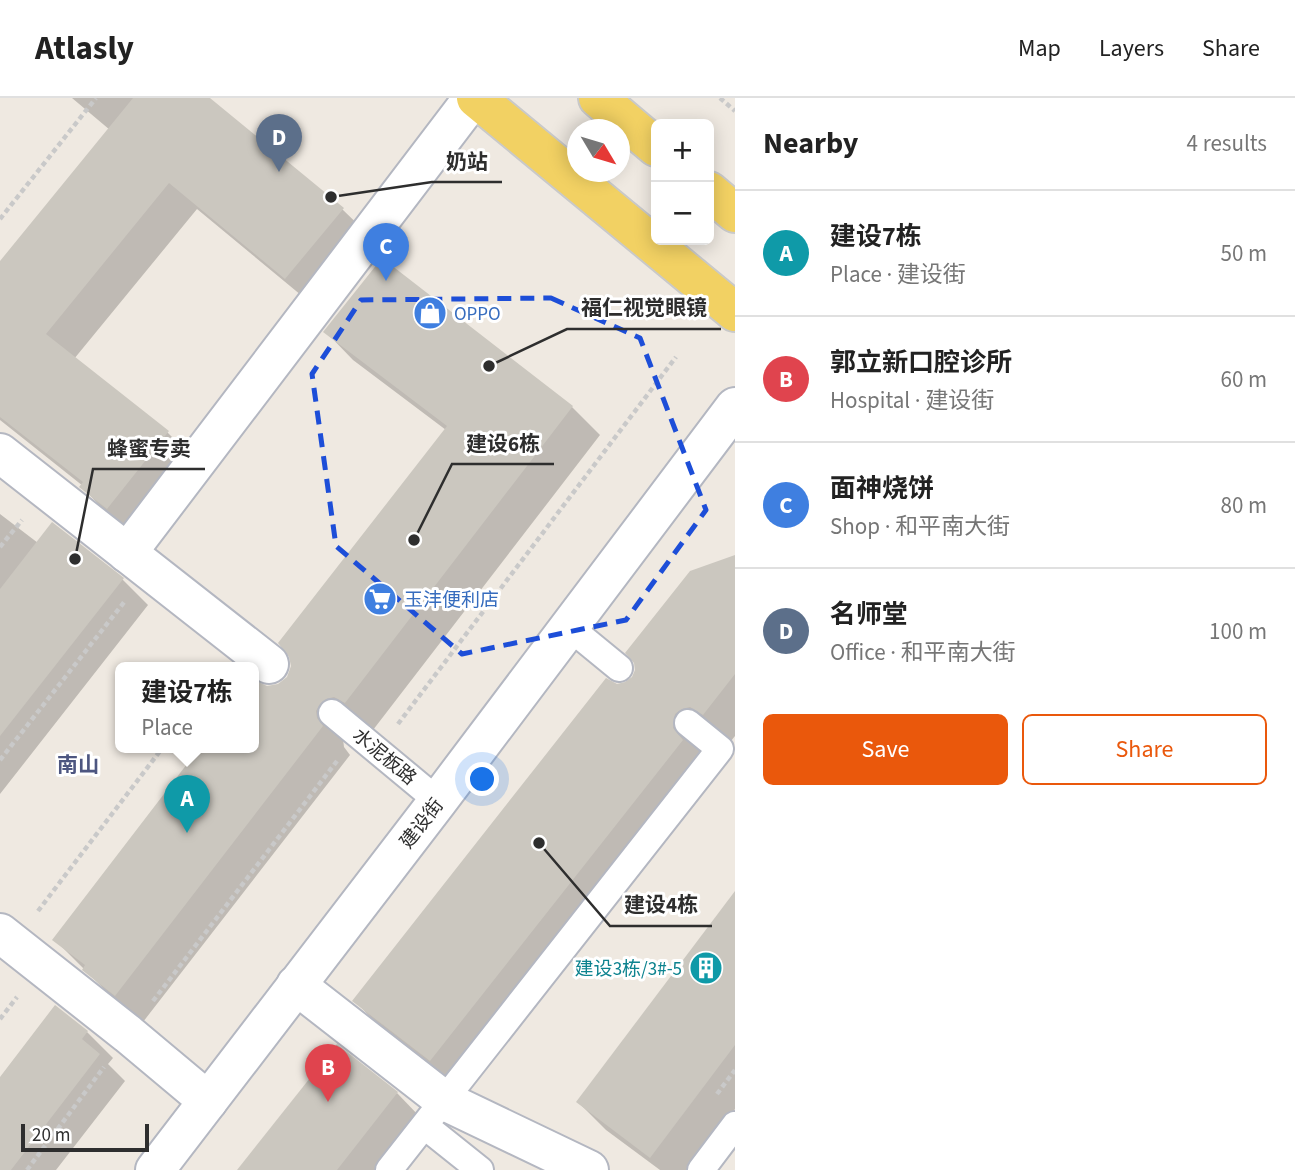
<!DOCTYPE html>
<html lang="en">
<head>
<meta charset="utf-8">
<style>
  :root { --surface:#fff; --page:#f6f6f6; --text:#222; --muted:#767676; --line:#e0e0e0; --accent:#ea580c }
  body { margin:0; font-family:"Source Sans 3","Noto Sans SC",sans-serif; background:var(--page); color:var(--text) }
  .controls { position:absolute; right:21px; top:21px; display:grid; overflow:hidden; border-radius:10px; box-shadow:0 4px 18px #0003 }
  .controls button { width:63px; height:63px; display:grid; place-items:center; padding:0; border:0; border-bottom:2px solid var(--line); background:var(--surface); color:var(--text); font:35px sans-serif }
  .compass { position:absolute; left:567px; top:21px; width:63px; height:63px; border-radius:50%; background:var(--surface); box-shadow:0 4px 18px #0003; rotate:128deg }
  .scale { position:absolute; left:21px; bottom:18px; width:128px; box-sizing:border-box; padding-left:7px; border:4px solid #2e2e2e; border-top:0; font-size:19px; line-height:24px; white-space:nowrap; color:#2e2e2e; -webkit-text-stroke:5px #fff; paint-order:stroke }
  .you { position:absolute; left:483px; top:682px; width:24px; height:24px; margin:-18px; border:5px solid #fff; border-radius:50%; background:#1a73e8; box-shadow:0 0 0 10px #1a73e833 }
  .badge { display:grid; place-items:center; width:46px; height:46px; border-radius:50%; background:var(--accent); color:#fff; font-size:23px; font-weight:700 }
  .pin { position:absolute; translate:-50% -58px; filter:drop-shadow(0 2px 4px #0008) }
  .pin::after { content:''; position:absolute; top:37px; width:24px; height:21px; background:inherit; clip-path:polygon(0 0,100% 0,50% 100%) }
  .popup { position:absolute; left:115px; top:564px; width:144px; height:91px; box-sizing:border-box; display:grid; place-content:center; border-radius:10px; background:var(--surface); filter:drop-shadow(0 2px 5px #0005); font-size:23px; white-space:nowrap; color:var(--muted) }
  .popup b { font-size:26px; color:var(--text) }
  .popup::after { content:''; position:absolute; left:50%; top:100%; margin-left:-14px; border:14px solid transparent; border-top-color:var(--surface) }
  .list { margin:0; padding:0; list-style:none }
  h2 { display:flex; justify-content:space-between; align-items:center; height:91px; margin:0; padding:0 28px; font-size:30px }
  h2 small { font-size:23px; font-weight:400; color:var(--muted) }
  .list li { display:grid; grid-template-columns:46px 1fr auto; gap:21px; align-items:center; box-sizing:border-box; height:126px; padding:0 28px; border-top:2px solid var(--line) }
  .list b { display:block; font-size:26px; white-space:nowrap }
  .list p { margin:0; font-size:23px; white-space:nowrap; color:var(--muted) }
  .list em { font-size:23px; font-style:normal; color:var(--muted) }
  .actions { display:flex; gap:14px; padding:21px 28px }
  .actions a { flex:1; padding:16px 0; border:2px solid var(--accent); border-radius:10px; text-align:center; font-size:24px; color:var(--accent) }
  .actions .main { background:var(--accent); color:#fff }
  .map { position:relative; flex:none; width:735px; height:1072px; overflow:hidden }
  header { display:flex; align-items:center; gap:42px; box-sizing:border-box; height:98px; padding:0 35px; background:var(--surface); border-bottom:2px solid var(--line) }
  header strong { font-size:33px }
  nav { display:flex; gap:38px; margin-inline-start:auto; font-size:24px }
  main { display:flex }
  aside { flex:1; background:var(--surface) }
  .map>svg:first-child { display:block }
  .shadow { fill:#0003 }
  .building { fill:#cbc7bf }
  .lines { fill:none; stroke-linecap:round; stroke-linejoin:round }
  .service-casing { stroke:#b4b7c1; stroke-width:30 }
  .minor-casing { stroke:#b4b7c1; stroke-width:42 }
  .primary-casing { stroke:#c9c9c9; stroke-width:42 }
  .path { stroke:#c9c9c9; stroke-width:4.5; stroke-dasharray:5 3.5; stroke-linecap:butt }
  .service { stroke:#fff; stroke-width:26 }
  .minor { stroke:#fff; stroke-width:38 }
  .primary { stroke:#f2d163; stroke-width:38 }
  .marked { fill:none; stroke:#1d4ed8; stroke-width:5; stroke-dasharray:14 9; stroke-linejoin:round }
  .labels { text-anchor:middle; stroke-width:6; stroke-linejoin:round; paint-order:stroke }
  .shop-label { font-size:19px; fill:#366cbe; stroke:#fff; text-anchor:start }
  .street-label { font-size:19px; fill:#2e2e2e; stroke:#fff }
  .culture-label { font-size:19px; fill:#0d838f; stroke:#fff; text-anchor:end }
  .neighbourhood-label { font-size:21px; font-weight:bold; fill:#4d5680; stroke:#fff }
  .leader { fill:none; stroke:#2e2e2e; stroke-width:2.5 }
  .callout-dot { fill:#2e2e2e; stroke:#fff; stroke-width:2.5 }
  .callout-label { font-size:21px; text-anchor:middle; font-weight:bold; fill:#2e2e2e; stroke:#fff; stroke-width:6; stroke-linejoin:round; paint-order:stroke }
</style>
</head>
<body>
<header>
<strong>Atlasly</strong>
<nav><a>Map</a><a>Layers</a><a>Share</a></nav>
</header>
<main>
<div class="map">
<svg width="735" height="1072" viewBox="0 0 735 1072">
  <rect width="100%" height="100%" fill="#efe9e1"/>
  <g class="shadow">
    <path d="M72,0h135l136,112 27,26 -57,69 -116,-96 -123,150 93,73 27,27 -59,76 -27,-21 -26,-27 1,-1 -83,-66v-157l110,-133z"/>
    <path d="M382,163l190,146 28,28 -227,295 -10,-6 -20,15 1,8 6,8 -207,267 -31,-25 -58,-58 200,-192v-66l12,6 12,-1 10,-8 158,-248 -93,-70 -27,-28z"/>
    <path d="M0,416l38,29 84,36 26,26 -148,189z"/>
    <path d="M735,459v179l-4,5 -12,-7 -17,7 -2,16 -242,330 -77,-59 -27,-28 263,-315 9,-1 7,-6z"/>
    <path d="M735,796v215l-46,61h-29l-54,-40 -28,-28z"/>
    <path d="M87,934l26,26 -5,6 17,17 -69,89h-56v-90z"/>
    <path d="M397,995l25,26 -39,51h-144z"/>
  </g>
  <g class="building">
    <path d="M133,0h77l134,110 -59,71 -116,-96 -123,151 123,97 -62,78 -28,-22 4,-5 -83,-65v-156z"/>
    <path d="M382,160l191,148 -228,297 -11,-6 -8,2 -6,5 -4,7 1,7 6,8 -208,270 -33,-26 3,-5 -33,-25 148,-193h54v-67l13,6 11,-2 9,-7 4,-11 -2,-9 -11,-14 169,-217 -124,-94z"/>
    <path d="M52,424l72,56 -124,158v-147z"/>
    <path d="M735,457v119l-32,41 -13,-8 -8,2 -7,5 -2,14 10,12 -253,321 -78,-60 254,-323 11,6 8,-2 7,-5 3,-7 -1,-7 -9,-10 65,-82z"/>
    <path d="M735,793v154l-85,113 -74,-56z"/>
    <path d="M55,907l33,26 -6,8 18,15 -89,116h-11v-93z"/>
    <path d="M337,946l61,48 -61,78h-100z"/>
  </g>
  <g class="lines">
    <defs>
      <g id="service">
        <path d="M569,529l50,41"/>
        <path d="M332,615l106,88"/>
        <path d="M425,1028l55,44"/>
        <path d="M389,1072l331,-421 -32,-26"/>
        <path d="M701,1072l34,-45"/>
      </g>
      <g id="minor">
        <path d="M0,355l269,211"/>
        <path d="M127,455l346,-455"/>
        <path d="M0,835l128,101 80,67"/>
        <path d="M296,887l149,116 144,69"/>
        <path d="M155,1072l283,-369 297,-394"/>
      </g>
      <g id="primary">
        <path d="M476,0l259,214"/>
        <path d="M598,0l58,49"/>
        <path d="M709,93l26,22"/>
      </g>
    </defs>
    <use href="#service" class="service-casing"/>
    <use href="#minor" class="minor-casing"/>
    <use href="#primary" class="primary-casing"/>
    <g class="path">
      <path d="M720,0l15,13"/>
      <path d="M0,121l96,-121"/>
      <path d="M0,449l22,-27"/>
      <path d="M398,626l278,-367"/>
      <path d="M0,662l125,-159"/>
      <path d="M38,813l125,-164"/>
      <path d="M153,903l184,-240"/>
      <path d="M0,921l17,-22"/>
      <path d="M717,996l18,-24"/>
      <path d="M27,1072l77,-103"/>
    </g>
    <use href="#service" class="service"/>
    <use href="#minor" class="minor"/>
    <use href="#primary" class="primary"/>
  </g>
  <path class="marked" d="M551,200l89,40 66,172 -80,110 -164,34 -126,-108 -24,-172 49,-74z"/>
  <defs>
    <symbol id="shop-disc" viewBox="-11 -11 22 22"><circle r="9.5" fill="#3f7fe0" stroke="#fff"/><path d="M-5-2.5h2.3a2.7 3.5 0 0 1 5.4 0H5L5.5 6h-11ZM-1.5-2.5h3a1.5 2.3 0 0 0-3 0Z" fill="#fff"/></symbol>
    <symbol id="supermarket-disc" viewBox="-11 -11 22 22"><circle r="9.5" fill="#3f7fe0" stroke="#fff"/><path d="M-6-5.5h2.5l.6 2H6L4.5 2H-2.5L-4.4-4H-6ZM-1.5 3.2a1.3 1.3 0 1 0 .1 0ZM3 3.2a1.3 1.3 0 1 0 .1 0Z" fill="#fff"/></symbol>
    <symbol id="building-disc" viewBox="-11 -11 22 22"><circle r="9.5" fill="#0f9aa8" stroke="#fff"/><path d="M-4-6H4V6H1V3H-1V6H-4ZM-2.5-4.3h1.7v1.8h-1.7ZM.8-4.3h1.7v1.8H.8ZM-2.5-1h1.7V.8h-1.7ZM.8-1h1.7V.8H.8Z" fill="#fff"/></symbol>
  </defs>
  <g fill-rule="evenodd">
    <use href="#shop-disc" x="411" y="196" width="38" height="38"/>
    <use href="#supermarket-disc" x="361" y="482" width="38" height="38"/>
    <use href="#building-disc" x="687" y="851" width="38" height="38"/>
  </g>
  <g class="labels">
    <g class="shop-label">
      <text x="454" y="222">OPPO</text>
      <text x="404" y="508">玉沣便利店</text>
    </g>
    <g class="street-label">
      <text transform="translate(385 658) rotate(40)" y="7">水泥板路</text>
      <text transform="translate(421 725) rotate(-52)" y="7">建设街</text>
    </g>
    <g class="culture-label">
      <text x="682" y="877">建设3栋/3#-5</text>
    </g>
    <g class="neighbourhood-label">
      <text x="78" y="674">南山</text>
    </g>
  </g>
  <path class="leader" d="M331 99L432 84H502M489 268L567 231H721M414 442L452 366H554M75 461L93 371H205M539 745L610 828H712"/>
  <g class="callout-dot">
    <circle cx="331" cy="99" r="7"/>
    <circle cx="489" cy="268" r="7"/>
    <circle cx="414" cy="442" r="7"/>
    <circle cx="75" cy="461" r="7"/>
    <circle cx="539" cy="745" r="7"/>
  </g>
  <g class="callout-label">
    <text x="467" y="71">奶站</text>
    <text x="644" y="217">福仁视觉眼镜</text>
    <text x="503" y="353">建设6栋</text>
    <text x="149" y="358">蜂蜜专卖</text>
    <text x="661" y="814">建设4栋</text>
  </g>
</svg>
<div class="controls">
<button>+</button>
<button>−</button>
</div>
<svg class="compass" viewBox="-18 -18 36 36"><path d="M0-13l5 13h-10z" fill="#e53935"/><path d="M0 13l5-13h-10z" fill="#767676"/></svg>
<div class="scale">20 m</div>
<div class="you"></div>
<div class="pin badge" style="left:187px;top:735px;background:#0f9aa8">A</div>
<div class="popup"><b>建设7栋</b>Place</div>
<div class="pin badge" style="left:328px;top:1004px;background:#e0444e">B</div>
<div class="pin badge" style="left:386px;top:183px;background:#3f7fe0">C</div>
<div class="pin badge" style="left:279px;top:74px;background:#5c6f8a">D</div>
</div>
<aside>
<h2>Nearby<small>4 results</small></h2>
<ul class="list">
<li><span class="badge" style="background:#0f9aa8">A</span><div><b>建设7栋</b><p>Place · 建设街</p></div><em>50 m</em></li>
<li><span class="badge" style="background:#e0444e">B</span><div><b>郭立新口腔诊所</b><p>Hospital · 建设街</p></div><em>60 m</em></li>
<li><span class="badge" style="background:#3f7fe0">C</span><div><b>面神烧饼</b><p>Shop · 和平南大街</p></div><em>80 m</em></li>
<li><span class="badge" style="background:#5c6f8a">D</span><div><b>名师堂</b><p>Office · 和平南大街</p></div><em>100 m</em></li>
</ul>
<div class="actions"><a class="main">Save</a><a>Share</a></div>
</aside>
</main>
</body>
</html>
